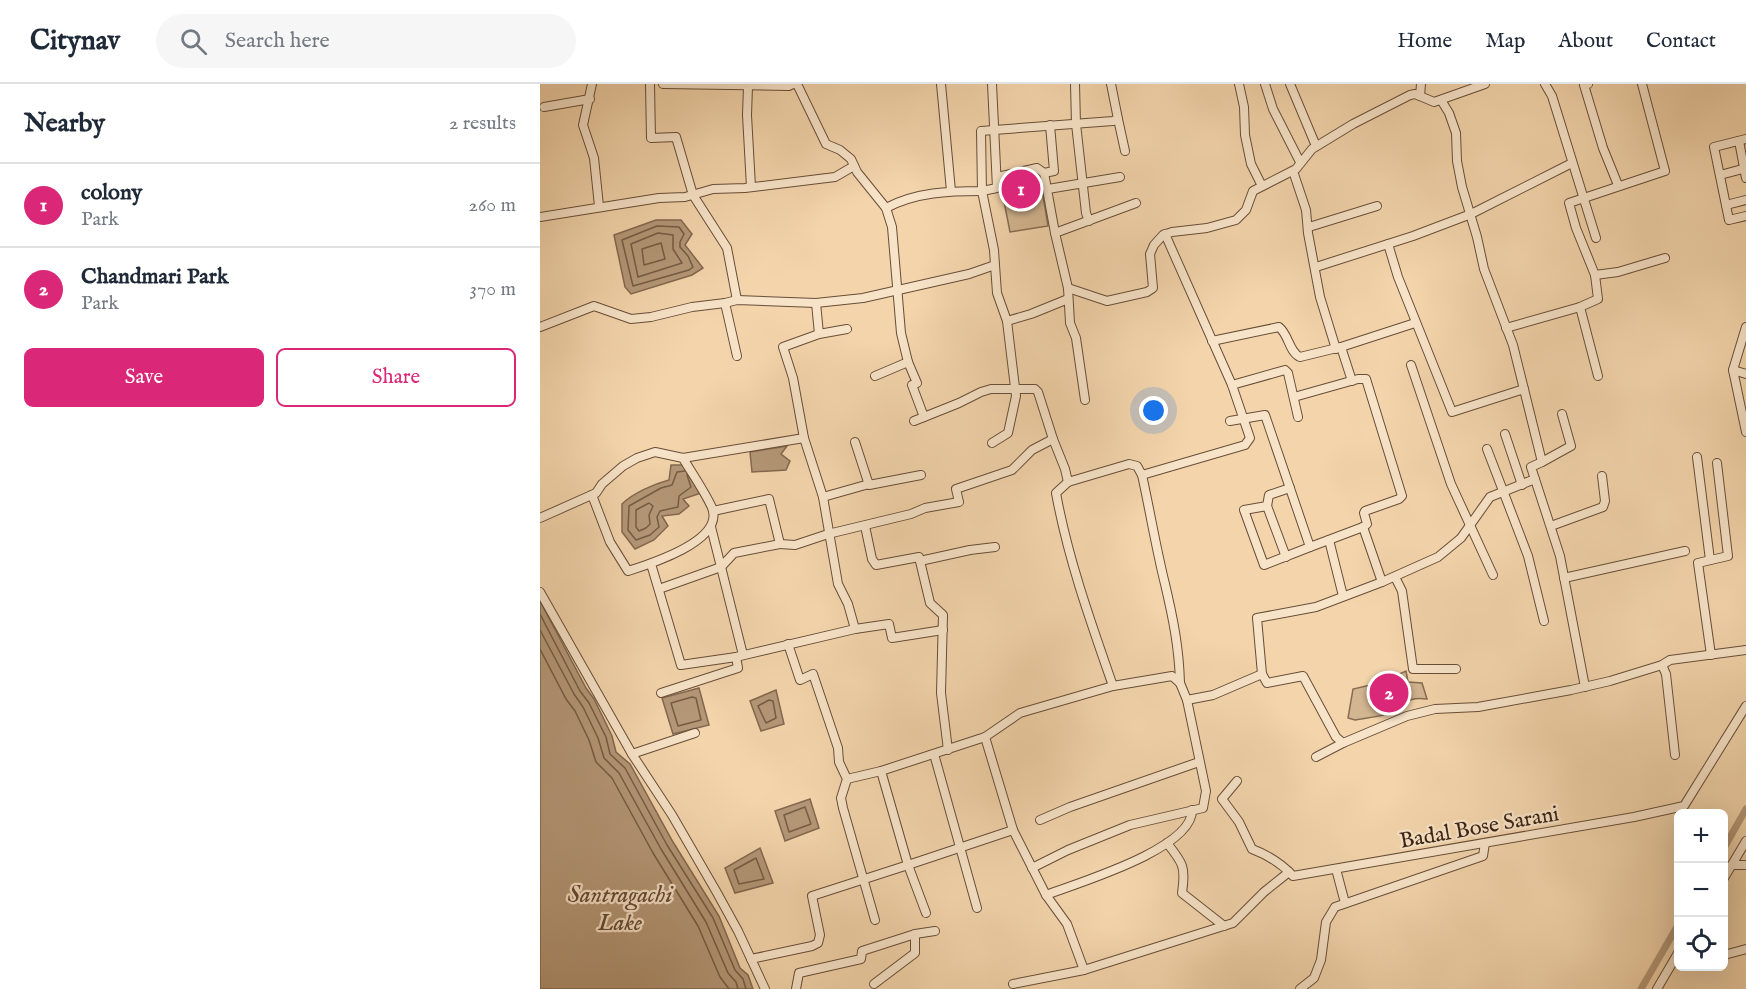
<!DOCTYPE html>
<html lang="en">
<head>
<meta charset="utf-8">
<style>
  :root { --surface:#fff; --page:#f6f6f7; --text:#1f2937; --muted:#747a83; --line:#e0e1e3; --accent:#db2777 }
  body { margin:0; font-family:"IM FELL English",serif; background:var(--page); color:var(--text) }
  .controls { position:absolute; right:18px; bottom:18px; display:grid; overflow:hidden; border-radius:9px; box-shadow:0 6px 24px #0002 }
  .controls button { width:54px; height:54px; display:grid; place-items:center; padding:0; border:0; border-bottom:2px solid var(--line); background:var(--surface); color:var(--text); font:30px sans-serif }
  .you { position:absolute; left:614px; top:327px; width:21px; height:21px; margin:-15px; border:4px solid #fff; border-radius:50%; background:#1a73e8; box-shadow:0 0 0 9px #1a73e833 }
  .badge { display:grid; place-items:center; width:39px; height:39px; border-radius:50%; background:var(--accent); color:#fff; font-size:20px; font-weight:700 }
  .pin { position:absolute; translate:-50% -50%; border:3px solid #fff; box-shadow:0 2px 6px #0006 }
  .list { margin:0; padding:0; list-style:none }
  h2 { display:flex; justify-content:space-between; align-items:center; height:78px; margin:0; padding:0 24px; font-size:26px }
  h2 small { font-size:20px; font-weight:400; color:var(--muted) }
  .list li { display:grid; grid-template-columns:39px 1fr auto; gap:18px; align-items:center; box-sizing:border-box; height:84px; padding:0 24px; border-top:2px solid var(--line) }
  .list b { display:block; font-size:22px; white-space:nowrap }
  .list p { margin:0; font-size:20px; white-space:nowrap; color:var(--muted) }
  .list em { font-size:20px; font-style:normal; color:var(--muted) }
  .actions { display:flex; gap:12px; padding:18px 24px }
  .actions a { flex:1; padding:14px 0; border:2px solid var(--accent); border-radius:9px; text-align:center; font-size:21px; color:var(--accent) }
  .actions .main { background:var(--accent); color:#fff }
  .icon { flex:none; width:33px; height:33px; fill:none; stroke:currentColor; stroke-width:2; stroke-linecap:round; stroke-linejoin:round }
  .map { position:relative; flex:none; width:1206px; height:905px; overflow:hidden }
  header { display:flex; align-items:center; gap:36px; box-sizing:border-box; height:84px; padding:0 30px; background:var(--surface); border-bottom:2px solid var(--line) }
  header strong { font-size:28px }
  nav { display:flex; gap:33px; margin-inline-start:auto; font-size:21px }
  .search { width:420px; height:54px; background:var(--page); display:flex; align-items:center; gap:15px; box-sizing:border-box; padding:0 21px; border-radius:33px; color:var(--muted); font-size:22px }
  main { display:flex }
  aside { flex:1; background:var(--surface) }
  .map>svg:first-child { display:block }
  .green { fill:#d3b691; stroke:#866c52; stroke-width:1.5 }
  .water { fill:#b49777; stroke:#83684f; stroke-width:1.5 }
  .lines { fill:none; stroke-linecap:round; stroke-linejoin:round }
  .shore { stroke:#765c44; stroke-width:1.5 }
  .canal { stroke:#b49777; stroke-width:7 }
  .street-casing { stroke:#684e38; stroke-width:10 }
  .street { stroke:#f7e3c8; stroke-width:8 }
  .labels { text-anchor:middle; stroke-width:4.5; stroke-linejoin:round; paint-order:stroke }
  .street-label { font-size:22px; fill:#392112; stroke:#f7e3c8 }
  .water-label { font-size:24px; font-style:italic; fill:#644a35; stroke:#f7e3c8 }
</style>
</head>
<body>
<header>
<strong>Citynav</strong>
<div class="search"><svg class="icon" aria-label="search" viewBox="0 0 24 24"><circle cx="10" cy="10" r="6"/><path d="M15 15l6 6"/></svg>Search here</div>
<nav><a>Home</a><a>Map</a><a>About</a><a>Contact</a></nav>
</header>
<main>
<aside>
<h2>Nearby<small>2 results</small></h2>
<ul class="list">
<li><span class="badge">1</span><div><b>colony</b><p>Park</p></div><em>260 m</em></li>
<li><span class="badge">2</span><div><b>Chandmari Park</b><p>Park</p></div><em>370 m</em></li>
</ul>
<div class="actions"><a class="main">Save</a><a>Share</a></div>
</aside>
<div class="map">
<svg width="1206" height="905" viewBox="0 0 1206 905">
  <rect width="100%" height="100%" fill="#f3d4ab"/>
  <filter id="stains"><feTurbulence type="fractalNoise" baseFrequency=".00333" numOctaves="4"/><feColorMatrix values="0 0 0 0 .2 0 0 0 0 .09 0 0 0 0 .02 0 0 0 .5 -.17"/></filter>
  <radialGradient id="worn" r=".72"><stop offset=".6" stop-color="#630" stop-opacity="0"/><stop offset="1" stop-color="#630" stop-opacity=".3"/></radialGradient>
  <g class="green">
    <path d="M498,82l10,60 -38,6 -11,-56z"/>
    <path d="M866,587l2,11 14,1 5,16c-19,-2 -20,3 -34,13 -6,4 -30,6 -38,8l-7,-2 5,-29 26,-6z"/>
  </g>
  <g class="water">
    <path d="M116,136h25l11,14 -7,11 18,23 -11,7 -61,19 -6,-7 -11,-52z"/>
    <path d="M247,362l-6,8 9,7 -4,9 -34,2 -2,-20z"/>
    <path d="M131,381h19l11,28 -18,6 6,7 -10,8 -17,2 6,10 -14,14 -19,9 -13,-17v-28c11,-11 32,-20 47,-24z"/>
    <path d="M0,517l46,87 8,11 18,37 4,16 14,12 43,78 46,74 21,52 8,7 5,14h-213z"/>
    <path d="M159,604l10,37 -36,9 -11,-36z"/>
    <path d="M236,606l8,34 -23,7 -11,-30z"/>
    <path d="M270,715l9,29 -34,13 -10,-30z"/>
    <path d="M220,764l13,35 -38,10 -10,-25z"/>
  </g>
  <g class="lines">
    <g class="shore">
      <path d="M117,142l22,1 5,7 -4,8v5l8,9 5,11 -4,3 -56,16 -11,-46z"/>
      <path d="M118,149l15,2v14l9,14 -44,14 -7,-33z"/>
      <path d="M121,159l4,16 -21,6 -2,-16z"/>
      <path d="M145,387l-8,1 -5,13 -11,3 -32,18 -1,24 8,10 14,-5 9,-8 -2,-10 3,-6 18,-4 1,-11 12,-9 -4,-12"/>
      <path d="M109,419l4,3 -4,9 1,9 -4,4 -7,3 -3,-4v-17z"/>
      <path d="M0,530l40,77 9,12 17,34 4,17 15,14 42,77 46,73 22,52 8,9 3,10"/>
      <path d="M0,546l34,64 9,13 15,31 6,20 15,15 42,76 45,73 22,51 8,9 2,7"/>
      <path d="M0,565l26,50 9,12 14,29 7,22 16,16 41,75 45,73 22,51 9,12"/>
      <path d="M152,613l4,1 5,22 -23,6 -7,-23z"/>
      <path d="M229,616l4,1 3,17 -10,5 -8,-17z"/>
      <path d="M265,723l6,17 -22,8 -5,-17z"/>
      <path d="M216,774l8,21 -25,5 -5,-14z"/>
    </g>
    <g class="canal">
      <path d="M1184,764l22,-39"/>
      <path d="M1101,905l37,-64"/>
    </g>
    <defs>
      <g id="street">
        <path d="M52,0l-9,41 11,33 5,48"/>
        <path d="M110,0l1,54 25,-1 17,58 34,53 10,52"/>
        <path d="M123,0l126,2 4,-2"/>
        <path d="M257,0l29,60 14,6 11,9 6,13 29,36 6,19 9,106 7,29 9,21 -5,2 12,32"/>
        <path d="M401,0l10,107"/>
        <path d="M452,0l5,104 -15,3 12,59 1,15"/>
        <path d="M535,0l1,40 10,89 3,8"/>
        <path d="M699,0l5,23 1,28 6,29 11,22"/>
        <path d="M725,0l8,25 27,53"/>
        <path d="M750,0l26,62"/>
        <path d="M1005,0l7,12 44,142"/>
        <path d="M1048,0l-4,1 19,63 15,37"/>
        <path d="M208,2l-1,29 4,72"/>
        <path d="M880,12l1,-12"/>
        <path d="M901,16l8,13 7,20 1,28 5,26 15,50 7,32 29,76 29,117 -11,5 29,89 25,131"/>
        <path d="M4,23l46,-8"/>
        <path d="M578,35l7,32"/>
        <path d="M1206,55l-32,8 15,73 17,-4"/>
        <path d="M1199,57l7,37"/>
        <path d="M753,87l13,39 2,23 12,64 16,52"/>
        <path d="M504,89l10,-2 -4,-46"/>
        <path d="M1180,91l26,-7"/>
        <path d="M457,93l40,-9 7,5 11,60 13,55 2,35 6,15 9,62"/>
        <path d="M508,105l72,-12"/>
        <path d="M1186,121l20,-5"/>
        <path d="M346,124c30,-16 63,-17 96,-17l-1,-60 132,-10 5,-2 -7,-35"/>
        <path d="M0,133l119,-19 26,-1 28,-8 32,-1 90,-11 19,-11"/>
        <path d="M769,143l68,-21"/>
        <path d="M515,149l81,-30"/>
        <path d="M848,160l10,33 54,135 72,-23"/>
        <path d="M776,183l97,-31 58,-22 101,-51"/>
        <path d="M1055,191l23,-3 47,-14"/>
        <path d="M528,204l39,13 40,-9 6,-4 -3,-34 4,-9 9,-10 9,-3 35,-4 29,-8 10,-10 7,-19 43,-22 16,-20 41,-25 57,-29 5,-1 19,8 51,-18"/>
        <path d="M185,219l12,53"/>
        <path d="M276,219l3,31"/>
        <path d="M1040,223l18,69"/>
        <path d="M467,237l24,-7 37,-15"/>
        <path d="M0,243l54,-21 37,13 20,-2 41,-10 33,-4 12,-3 79,3 47,-5 106,-24 26,-9 2,28 10,28 9,75 -8,37 -16,10"/>
        <path d="M1206,243l-13,43 13,62"/>
        <path d="M966,244l74,-21 18,-8 -3,-24 -19,-47 -7,-25 96,-32 -23,-87"/>
        <path d="M307,245l-28,5 -36,13 10,31 11,60 19,59 15,87 10,20 7,25"/>
        <path d="M672,257l67,-14c10,8 10,25 21,30l41,-10 74,-24"/>
        <path d="M801,263l11,34"/>
        <path d="M871,281l40,119 42,91"/>
        <path d="M1193,286l13,4"/>
        <path d="M335,292l33,-14"/>
        <path d="M692,301l53,-15 3,3 10,44"/>
        <path d="M754,313l64,-18h8l36,117 -3,3 -34,12 -1,2 3,11 -4,3"/>
        <path d="M374,337l45,-18 22,-11 10,-3h44l3,3 15,47 12,30 3,13"/>
        <path d="M690,337l35,-6 45,132 53,-20 19,55"/>
        <path d="M965,350l17,51"/>
        <path d="M315,358l14,43 52,-10"/>
        <path d="M947,365l41,107 16,65"/>
        <path d="M1157,373l13,103"/>
        <path d="M1002,378l29,-16 -9,-32"/>
        <path d="M602,391l103,-30 5,-7 -18,-53 -67,-151"/>
        <path d="M750,404l-21,7 -2,11 -23,4 20,55 46,-18"/>
        <path d="M52,411l18,47 18,29c22,-7 92,-29 85,-60 -2,-10 -24,-42 -30,-53"/>
        <path d="M283,413l46,-13"/>
        <path d="M727,422l19,51"/>
        <path d="M0,434l56,-25 6,-9 21,-18 14,-8 18,-6 28,6 121,-20"/>
        <path d="M325,442l7,33 4,6 43,-8 11,46 13,12 -2,78 7,57"/>
        <path d="M1011,442l52,-19 2,-6 -3,-25"/>
        <path d="M171,443l32,128"/>
        <path d="M789,456l14,56"/>
        <path d="M240,460l15,1 33,-11 83,-20 14,-6 34,-6 -3,-13 56,-19 20,-20 21,-11"/>
        <path d="M380,477l50,-11 25,-3"/>
        <path d="M111,480l30,101 55,-8 119,-28 34,-5 3,14 51,-8"/>
        <path d="M855,493l7,14 11,78h43"/>
        <path d="M1024,494l121,-27"/>
        <path d="M119,505l62,-22 13,-14 46,-9 -11,-45 -56,12"/>
        <path d="M0,508l92,162 40,61 44,76 22,40 27,58"/>
        <path d="M248,560l12,36 13,-6 25,74 1,14 8,17 -6,19 2,10 32,112"/>
        <path d="M1171,571l-13,-92 30,-7 -11,-93"/>
        <path d="M1122,581l4,9 9,81"/>
        <path d="M722,590l-5,-56 59,-11 66,-25 56,-25 23,-19 29,-41 45,-18"/>
        <path d="M573,602c-22,-63 -45,-127 -57,-193l12,-11 61,-18 8,2 5,9c8,36 14,73 23,109 8,34 14,63 15,99"/>
        <path d="M121,609l77,-25 -2,-11"/>
        <path d="M92,670l63,-21"/>
        <path d="M394,670l43,154"/>
        <path d="M776,673l27,-14"/>
        <path d="M307,695l34,-8"/>
        <path d="M697,697l-15,18 17,23 13,27c16,6 30,15 41,27l341,-59 50,-11 62,-100"/>
        <path d="M500,736l30,-13 129,-45"/>
        <path d="M473,746l33,65 21,29 17,46 -71,14"/>
        <path d="M627,759c16,20 19,24 15,50l42,33"/>
        <path d="M1192,781h14"/>
        <path d="M492,784l36,-18 62,-25 73,-17 3,-17 -19,-91"/>
        <path d="M796,785l9,34"/>
        <path d="M1184,794l22,-37"/>
        <path d="M506,811c31,-12 147,-46 146,-85"/>
        <path d="M386,829l-18,-48 105,-35 -28,-93"/>
        <path d="M375,850l20,-3"/>
        <path d="M1184,871l22,-6"/>
        <path d="M211,875l61,-13 6,-3 2,-8 -8,-39 96,-31 -27,-94 104,-34 35,-24 93,-27 59,-10 8,7 7,17 26,-5 49,-21 5,9 36,-7 33,61 7,6 64,-27 28,-7 43,-2 93,-17 39,-9 52,-16 8,-5 76,-10"/>
        <path d="M544,886l149,-47 31,-31 25,-20"/>
        <path d="M256,905l3,-16 62,-14 1,-8 53,-17v19l-41,31"/>
        <path d="M760,905l14,-11 7,-18 5,-38 9,-15 148,-51 2,-13"/>
        <path d="M1117,905l21,-36"/>
      </g>
    </defs>
    <use href="#street" class="street-casing"/>
    <use href="#street" class="street"/>
  </g>
  <g class="labels">
    <g class="street-label">
      <text transform="translate(939 742) rotate(-10)" y="8">Badal Bose Sarani</text>
    </g>
    <g class="water-label">
      <text x="80" y="818">Santragachi<tspan x="80" dy="28">Lake</tspan></text>
    </g>
  </g>
  <rect width="100%" height="100%" filter="url(#stains)"/>
  <rect width="100%" height="100%" fill="url(#worn)"/>
</svg>
<div class="controls">
<button>+</button>
<button>−</button>
<button><svg class="icon" aria-label="locate" viewBox="0 0 24 24"><circle cx="12" cy="12" r="6"/><path d="M12 2v4M12 18v4M2 12h4M18 12h4"/></svg></button>
</div>
<div class="you"></div>
<div class="pin badge" style="left:481px;top:105px">1</div>
<div class="pin badge" style="left:849px;top:609px">2</div>
</div>
</main>
</body>
</html>
